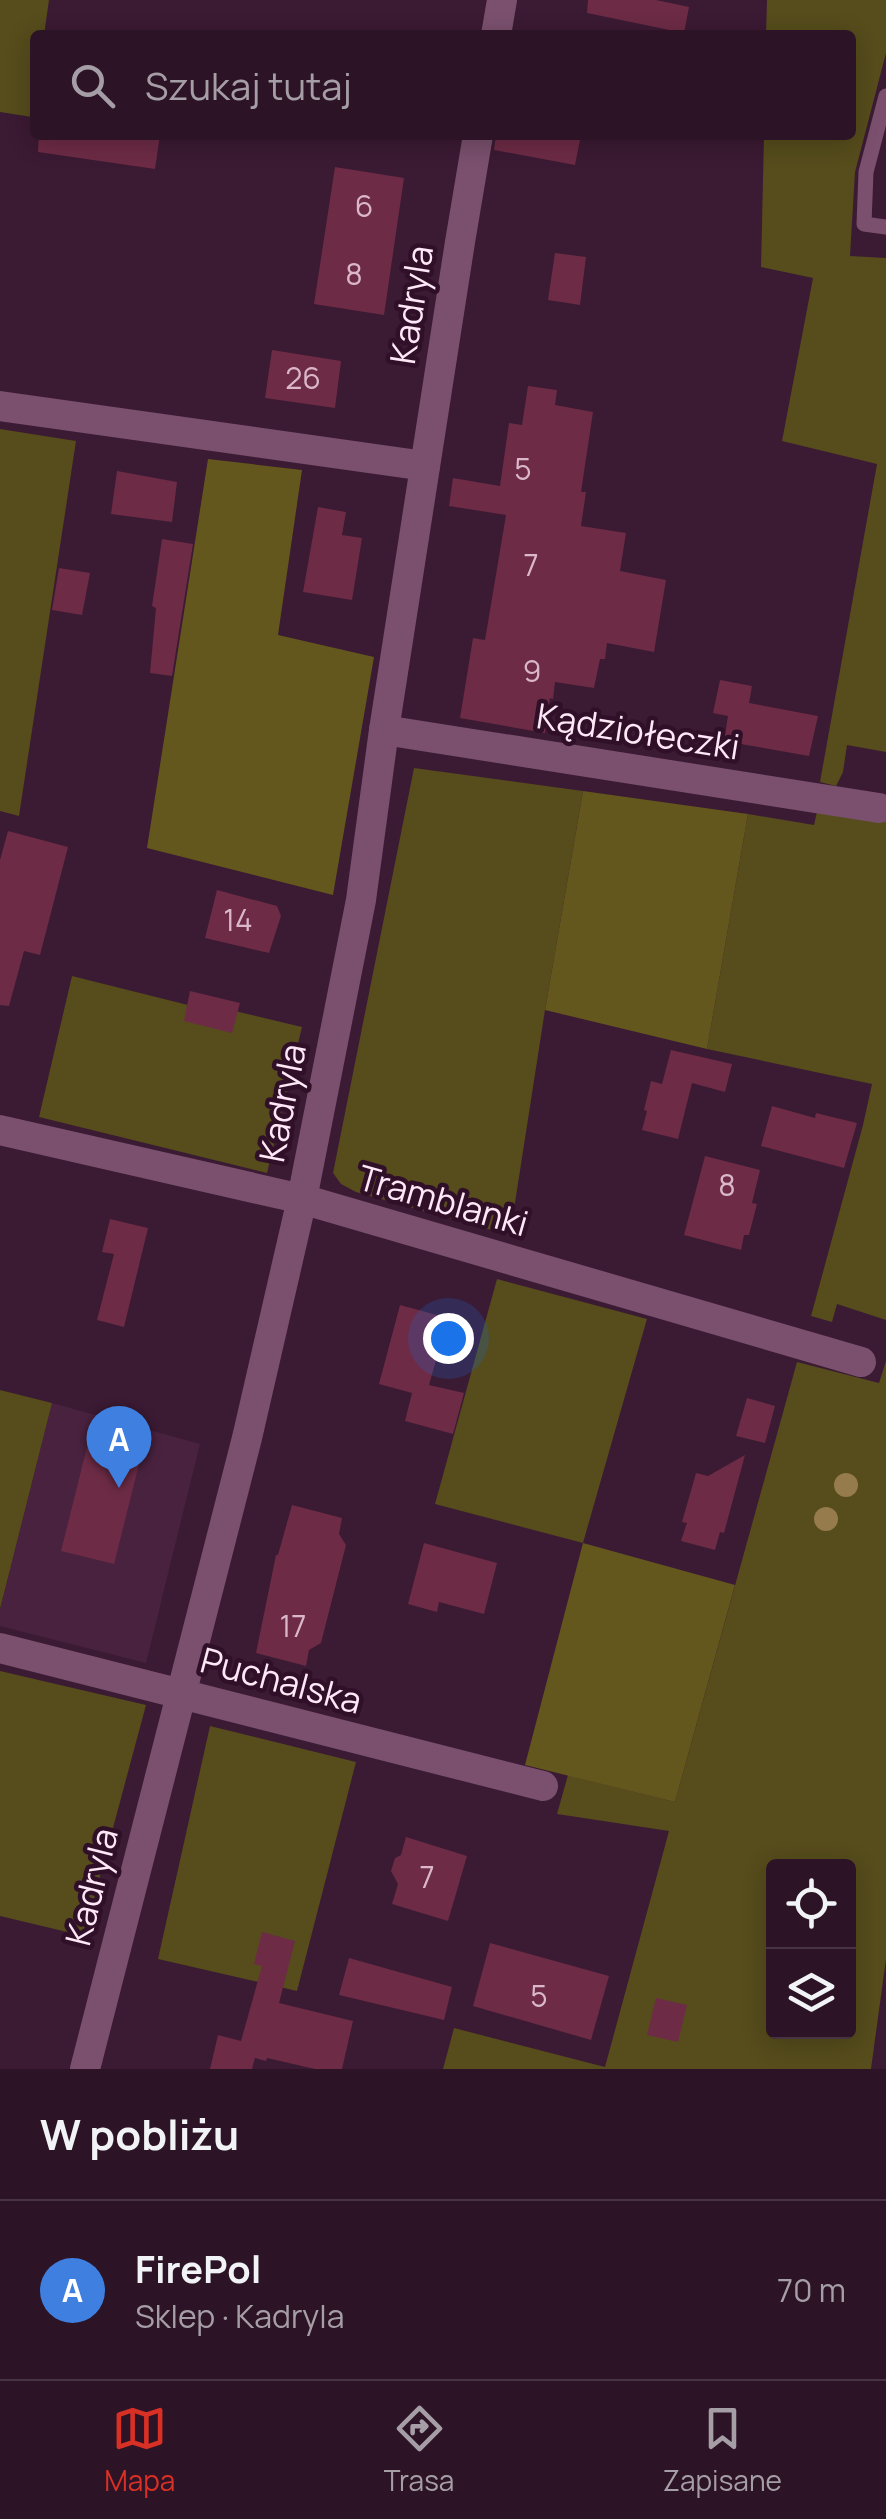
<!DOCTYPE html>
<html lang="pl">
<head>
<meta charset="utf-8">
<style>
  :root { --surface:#2c1426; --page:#382132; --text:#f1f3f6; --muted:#a69ea7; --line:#483343; --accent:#d93025 }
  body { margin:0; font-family:Manrope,sans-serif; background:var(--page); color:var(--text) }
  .controls { position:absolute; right:30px; bottom:30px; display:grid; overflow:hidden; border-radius:10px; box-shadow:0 5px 25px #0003 }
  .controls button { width:90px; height:90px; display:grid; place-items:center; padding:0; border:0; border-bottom:2px solid var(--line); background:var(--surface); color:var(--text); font:50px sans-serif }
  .you { position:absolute; left:448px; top:1338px; width:35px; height:35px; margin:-25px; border:8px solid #fff; border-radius:50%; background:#1a73e8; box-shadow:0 0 0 15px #1a73e833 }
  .badge { display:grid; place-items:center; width:65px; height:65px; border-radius:50%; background:var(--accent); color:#fff; font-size:32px; font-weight:700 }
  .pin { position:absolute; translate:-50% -82px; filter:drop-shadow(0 2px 5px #0008) }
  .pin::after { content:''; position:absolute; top:52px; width:35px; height:30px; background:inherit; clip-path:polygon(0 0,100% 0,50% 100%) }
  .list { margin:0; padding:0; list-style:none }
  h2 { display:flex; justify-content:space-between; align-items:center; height:130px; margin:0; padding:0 40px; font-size:42px }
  h2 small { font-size:32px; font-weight:400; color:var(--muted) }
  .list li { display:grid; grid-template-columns:65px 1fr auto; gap:30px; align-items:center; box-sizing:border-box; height:180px; padding:0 40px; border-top:2px solid var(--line) }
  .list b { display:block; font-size:38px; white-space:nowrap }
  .list p { margin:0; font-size:32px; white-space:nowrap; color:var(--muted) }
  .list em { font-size:32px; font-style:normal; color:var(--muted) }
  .icon { flex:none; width:55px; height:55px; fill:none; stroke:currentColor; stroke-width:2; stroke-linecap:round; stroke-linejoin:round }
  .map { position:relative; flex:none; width:886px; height:2069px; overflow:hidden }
  .search { position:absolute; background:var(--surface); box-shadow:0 5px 25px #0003; left:30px; right:30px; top:30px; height:110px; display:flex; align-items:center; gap:25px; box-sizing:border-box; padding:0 35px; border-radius:10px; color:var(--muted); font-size:38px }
  .sheet { height:310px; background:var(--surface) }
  nav { display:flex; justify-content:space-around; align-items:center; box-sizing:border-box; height:140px; border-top:2px solid var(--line); background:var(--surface); font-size:28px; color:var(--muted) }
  nav a { display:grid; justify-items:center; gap:5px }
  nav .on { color:var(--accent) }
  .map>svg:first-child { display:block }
  .built { fill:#49223f }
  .green { fill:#564c1c; fill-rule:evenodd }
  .forest { fill:#63571d }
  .building { fill:#6d2b45 }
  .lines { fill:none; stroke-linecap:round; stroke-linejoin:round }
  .lane { stroke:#7a506e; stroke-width:15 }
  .street { stroke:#7a506e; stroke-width:30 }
  .tree { fill:#967b4c }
  .labels { text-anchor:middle; stroke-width:9; stroke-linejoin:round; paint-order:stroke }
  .number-label { font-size:30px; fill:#dab8ca }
  .street-label { font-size:35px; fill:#fee7f6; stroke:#301029 }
</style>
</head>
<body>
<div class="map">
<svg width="886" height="2069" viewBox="0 0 886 2069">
  <rect width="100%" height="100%" fill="#3b1a33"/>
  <path class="built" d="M52,1403l148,41 -54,219 -146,-37v-17z"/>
  <g class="green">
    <path d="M0,0h49l-5,35h-9v61l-3,21 -32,-5z"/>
    <path d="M767,0h119v53l-31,119 -5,84 36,2v494l-39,-7 -4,27 -7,14 -16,-4 57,-318 -95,-23 31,-163 -52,-11 3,-132h87v-100h-85z"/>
    <path d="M0,429l76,12 -57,375 -19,-5z"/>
    <path d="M414,768l169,23 -38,219 -35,225 -154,-43 -15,-8 -8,-11z"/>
    <path d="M818,807l68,13v500l-49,-16 -5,18 -21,-6 52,-191 9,-41 -165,-35 41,-235 66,11z"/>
    <path d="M72,976l140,35 2,-5 88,21 -35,146 -228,-56z"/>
    <path d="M497,1279l150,40 -64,224 -148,-39z"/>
    <path d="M886,1361v598l-15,110h-428l11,-41 151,39 64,-236 -112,-17 11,-39 107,27 122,-440 82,21zM774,1866h74v166h-74z"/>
    <path d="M0,1390l52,13 -52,206z"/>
    <path d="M0,1671l146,34 -62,231 -84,-20z"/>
    <path d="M210,1726l146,36 -59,229 -139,-32z"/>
  </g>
  <g class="forest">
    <path d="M208,459l94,11 -24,165 96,22 -41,238 -186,-47z"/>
    <path d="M583,791l165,23 -41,235 -162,-39z"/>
    <path d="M583,1543l152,42 -60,217 -150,-37z"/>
  </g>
  <g class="building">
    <path d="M588,0h68l33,7 -5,26 -97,-20z"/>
    <path d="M39,135h121l-5,34 -117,-17z"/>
    <path d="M496,135h85l-6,30 -81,-15z"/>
    <path d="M335,167l69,11 -20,137 -70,-11z"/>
    <path d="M555,253l31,4 -6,48 -32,-5z"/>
    <path d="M272,350l69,11 -6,47 -70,-10z"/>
    <path d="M528,386l29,4 -2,15 38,7 -12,80h5l-5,34 45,7 -6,38 46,9 -12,72 -47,-9 -2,16h-5l-6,29 -39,-6 -2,17 -3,-1 -5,35 -85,-15 13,-80 12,2 21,-125 -57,-9 4,-28 47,8 9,-63 13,2z"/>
    <path d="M117,471l60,11 -5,40 -61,-8z"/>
    <path d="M318,507l28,5 -4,23 20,3 -10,62 -49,-8z"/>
    <path d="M162,539l31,5 -21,132 -22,-3 6,-65 -4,-2z"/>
    <path d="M59,568l31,5 -8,42 -30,-5z"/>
    <path d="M720,680l32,6 -3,17 69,13 -9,40 -85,-15 4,-25 -15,-3z"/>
    <path d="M8,831l60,16 -28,108 -16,-4 -15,55 -9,-1v-145z"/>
    <path d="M217,890l60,16 4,10 -12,37 -64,-15z"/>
    <path d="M190,991l50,12 -8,30 -48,-12z"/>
    <path d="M671,1050l61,14 -7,28 -33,-9 -14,56 -36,-9 5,-19 -3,-1 7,-29 11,3z"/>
    <path d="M772,1106l43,12 1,-5 41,10 -13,45 -83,-22z"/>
    <path d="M705,1156l55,14 -8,33 5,1 -8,31h-5l-3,15 -57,-15z"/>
    <path d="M110,1219l38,9 -24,99 -27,-7 17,-66 -12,-2z"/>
    <path d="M400,1305l48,13 -19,67 35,8 -11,41 -48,-13 7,-28 -33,-9z"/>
    <path d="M747,1398l28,8 -10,37 -29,-7z"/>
    <path d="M90,1435l53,13 -29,116 -53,-13z"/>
    <path d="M745,1455l-21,78 -4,-1 -5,18 -34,-9 6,-18 -5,-1 14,-49 12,3z"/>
    <path d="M292,1505l50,13 -3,16 7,11 -25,98 -12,7 -3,16 -50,-13 20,-98h2z"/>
    <path d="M424,1543l73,20 -13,51 -45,-12 -2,10 -29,-8z"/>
    <path d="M406,1837l61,19 -19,65 -56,-17 6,-20 -7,-13 4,-13 6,-3z"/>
    <path d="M262,1932l33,9 -16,62 74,18 -11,48h-27l-48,-11 -1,3 -11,-3 -3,11h-42l8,-34 23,6 21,-75 -8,-2z"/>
    <path d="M490,1943l119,33 -18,64 -118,-34z"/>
    <path d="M349,1958l103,29 -8,33 -105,-25z"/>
    <path d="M656,1998l31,7 -9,37 -31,-7z"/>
  </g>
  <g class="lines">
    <path class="lane" d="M886,96l-20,76 -2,52 22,3"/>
    <g class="street">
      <path d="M496,35l6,-35"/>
      <path d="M0,406l425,60"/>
      <path d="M384,730l495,78"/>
      <path d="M0,1130l302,69 559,163"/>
      <path d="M0,1648l543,138"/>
      <path d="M85,2069l162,-631 55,-239 59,-299 23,-170 76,-488 18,-107"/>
    </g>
  </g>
  <g class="tree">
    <circle cx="846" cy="1485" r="12"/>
    <circle cx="826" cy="1519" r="12"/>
  </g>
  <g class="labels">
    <g class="number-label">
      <text x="364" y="217">6</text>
      <text x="354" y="285">8</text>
      <text x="303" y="389">26</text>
      <text x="523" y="480">5</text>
      <text x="531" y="576">7</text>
      <text x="532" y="682">9</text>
      <text x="238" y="931">14</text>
      <text x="727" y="1196">8</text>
      <text x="293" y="1637">17</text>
      <text x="427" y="1888">7</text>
      <text x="539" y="2007">5</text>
    </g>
    <g class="street-label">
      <text transform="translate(412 305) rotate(-81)" y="12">Kadryla</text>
      <text transform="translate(638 732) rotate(9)" y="12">Kądziołeczki</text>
      <text transform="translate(283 1103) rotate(-79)" y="12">Kadryla</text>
      <text transform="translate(443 1201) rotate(16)" y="12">Tramblanki</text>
      <text transform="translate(281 1681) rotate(15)" y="12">Puchalska</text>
      <text transform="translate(92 1887) rotate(-76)" y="12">Kadryla</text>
    </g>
  </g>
</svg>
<div class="controls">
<button><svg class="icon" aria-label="locate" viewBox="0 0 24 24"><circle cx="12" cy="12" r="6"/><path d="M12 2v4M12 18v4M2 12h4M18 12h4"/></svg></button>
<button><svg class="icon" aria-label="layers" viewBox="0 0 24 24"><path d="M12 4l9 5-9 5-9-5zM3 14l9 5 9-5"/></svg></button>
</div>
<div class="you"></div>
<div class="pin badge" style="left:119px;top:1488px;background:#3f7fe0">A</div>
<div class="search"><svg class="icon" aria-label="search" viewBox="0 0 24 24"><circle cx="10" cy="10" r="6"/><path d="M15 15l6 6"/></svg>Szukaj tutaj</div>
</div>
<section class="sheet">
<h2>W pobliżu<small></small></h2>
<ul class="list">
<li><span class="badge" style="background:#3f7fe0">A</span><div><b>FirePol</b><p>Sklep · Kadryla</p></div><em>70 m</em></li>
</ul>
</section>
<nav>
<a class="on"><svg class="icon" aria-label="map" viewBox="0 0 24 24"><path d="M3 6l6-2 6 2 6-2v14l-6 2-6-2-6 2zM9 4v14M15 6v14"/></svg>Mapa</a>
<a><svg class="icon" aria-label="directions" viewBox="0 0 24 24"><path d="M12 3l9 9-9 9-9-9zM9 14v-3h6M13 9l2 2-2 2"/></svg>Trasa</a>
<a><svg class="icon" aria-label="saved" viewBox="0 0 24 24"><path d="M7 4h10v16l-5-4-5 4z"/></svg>Zapisane</a>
</nav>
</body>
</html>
